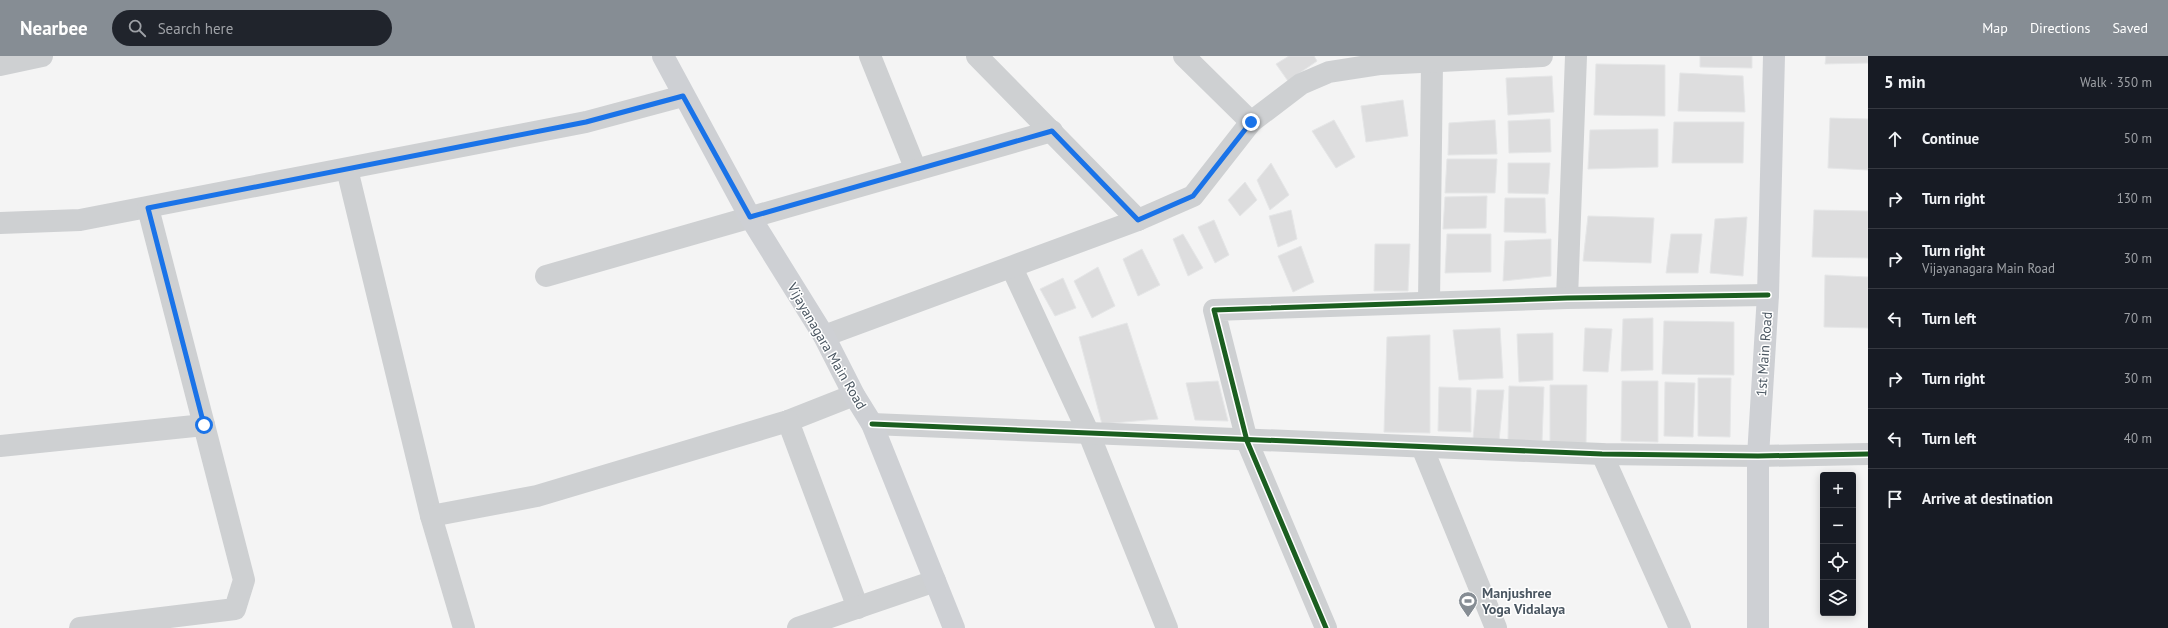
<!DOCTYPE html>
<html lang="en">
<head>
<meta charset="utf-8">
<style>
  :root { --surface:#171b24; --page:#20242c; --text:#f1f3f6; --muted:#9ea1a6; --line:#363941; --accent:#868d94 }
  body { margin:0; font-family:"PT Sans",sans-serif; background:var(--page); color:var(--text) }
  .controls { position:absolute; right:12px; bottom:12px; display:grid; overflow:hidden; border-radius:4px; box-shadow:0 2px 10px #0003 }
  .controls button { width:36px; height:36px; display:grid; place-items:center; padding:0; border:0; border-bottom:1px solid var(--line); background:var(--surface); color:var(--text); font:20px sans-serif }
  .stop { position:absolute; width:12px; height:12px; margin:-9px; border:3px solid #1a73e8; border-radius:50%; background:#fff }
  .stop.end { background:#1a73e8; border-color:#fff; box-shadow:0 1px 4px #0008 }
  .list { margin:0; padding:0; list-style:none }
  h2 { display:flex; justify-content:space-between; align-items:center; height:52px; margin:0; padding:0 16px; font-size:17px }
  h2 small { font-size:13px; font-weight:400; color:var(--muted) }
  .list li { display:grid; grid-template-columns:26px 1fr auto; gap:12px; align-items:center; box-sizing:border-box; height:60px; padding:0 16px; border-top:1px solid var(--line) }
  .list b { display:block; font-size:15px; white-space:nowrap }
  .list p { margin:0; font-size:13px; white-space:nowrap; color:var(--muted) }
  .list em { font-size:13px; font-style:normal; color:var(--muted) }
  .icon { flex:none; width:22px; height:22px; fill:none; stroke:currentColor; stroke-width:2; stroke-linecap:round; stroke-linejoin:round }
  .map { position:relative; flex:none; width:1868px; height:572px; overflow:hidden }
  header { display:flex; align-items:center; gap:24px; box-sizing:border-box; height:56px; padding:0 20px; background:var(--accent); color:#fff }
  header strong { font-size:19px }
  nav { display:flex; gap:22px; margin-inline-start:auto; font-size:14px }
  .search { width:280px; height:36px; background:var(--page); display:flex; align-items:center; gap:10px; box-sizing:border-box; padding:0 14px; border-radius:22px; color:var(--muted); font-size:15px }
  main { display:flex }
  aside { flex:1; background:var(--surface) }
  .map>svg:first-child { display:block }
  .building { fill:#ddddde; stroke:#e5e6e7 }
  .lines { fill:none; stroke-linecap:round; stroke-linejoin:round }
  .street { stroke:#ced0d2; stroke-width:22 }
  .secondary { stroke:#ced0d4; stroke-width:22 }
  .cycleway-casing { stroke:#fff; stroke-width:8 }
  .cycleway { stroke:#1b5e20; stroke-width:5 }
  .route { stroke:#1a73e8; stroke-width:5 }
  .labels { text-anchor:middle; stroke-width:3; stroke-linejoin:round; paint-order:stroke }
  .street-label { font-size:14px; fill:#4a5661; stroke:#fff }
  .poi-label { font-size:14px; font-weight:bold; fill:#4a5661; stroke:#fff; text-anchor:start }
</style>
</head>
<body>
<header>
<strong>Nearbee</strong>
<div class="search"><svg class="icon" aria-label="search" viewBox="0 0 24 24"><circle cx="10" cy="10" r="6"/><path d="M15 15l6 6"/></svg>Search here</div>
<nav><a>Map</a><a>Directions</a><a>Saved</a></nav>
</header>
<main>
<div class="map">
<svg width="1868" height="572" viewBox="0 0 1868 572">
  <rect width="100%" height="100%" fill="#f4f4f4"/>
  <g class="building">
    <path d="M1289,0h25l3,5 -29,20 -12,-17z"/>
    <path d="M1700,0h52v12l-52,-1z"/>
    <path d="M1826,0h42v7l-43,1z"/>
    <path d="M1596,8l69,1v51l-71,-1z"/>
    <path d="M1680,17l63,3 2,36 -67,-1z"/>
    <path d="M1552,20l2,36 -46,3 -2,-37z"/>
    <path d="M1403,44l5,36 -42,6 -5,-36z"/>
    <path d="M1830,62l38,1v51l-40,-2z"/>
    <path d="M1550,63l1,33 -42,1 -1,-32z"/>
    <path d="M1334,64l21,37 -19,11 -24,-37z"/>
    <path d="M1495,64l2,34 -49,1 1,-32z"/>
    <path d="M1674,66h70l-1,41h-71z"/>
    <path d="M1658,73v38l-70,2 2,-39z"/>
    <path d="M1447,103h50l-2,34h-50z"/>
    <path d="M1271,107l18,32 -19,15 -13,-30z"/>
    <path d="M1508,107h42l-2,31 -40,-1z"/>
    <path d="M1245,126l12,18 -17,16 -12,-16z"/>
    <path d="M1487,140l-1,32 -43,1 2,-32z"/>
    <path d="M1505,142h40l1,35 -42,-1z"/>
    <path d="M1291,154l6,29 -19,8 -9,-31z"/>
    <path d="M1814,154l54,1v47l-56,-1z"/>
    <path d="M1588,160l66,2 -3,45 -68,-2z"/>
    <path d="M1747,161l-4,59 -33,-3 5,-54z"/>
    <path d="M1214,164l15,35 -14,8 -17,-36z"/>
    <path d="M1183,178l20,34 -15,8 -15,-37z"/>
    <path d="M1447,178h44v38l-46,1z"/>
    <path d="M1671,178h31l-4,39h-32z"/>
    <path d="M1551,183v37l-48,5 2,-40z"/>
    <path d="M1375,188h35l-2,47h-34z"/>
    <path d="M1301,190l13,36 -21,10 -15,-36z"/>
    <path d="M1142,193l18,36 -22,11 -15,-37z"/>
    <path d="M1098,211l17,39 -23,12 -18,-37z"/>
    <path d="M1825,219l43,2v51l-44,-1z"/>
    <path d="M1063,222l13,30 -21,8 -15,-27z"/>
    <path d="M1653,262v52l-32,1 2,-52z"/>
    <path d="M1664,265l70,1v53l-72,-1z"/>
    <path d="M1127,267l31,96 -56,5 -23,-87z"/>
    <path d="M1500,272l3,50 -44,2 -6,-50z"/>
    <path d="M1585,272l27,1 -4,43 -25,-1z"/>
    <path d="M1553,277v47l-34,2 -2,-48z"/>
    <path d="M1430,279v98l-46,-1 3,-95z"/>
    <path d="M1698,322h33l-1,59 -32,-1z"/>
    <path d="M1218,325l10,40 -33,-1 -9,-37z"/>
    <path d="M1622,325h36v61l-37,-1z"/>
    <path d="M1665,326l30,1 -2,54 -29,-1z"/>
    <path d="M1550,329h37l-1,58 -36,1z"/>
    <path d="M1509,330l35,1 -2,54 -34,-1z"/>
    <path d="M1439,331l32,1v44l-33,-1z"/>
    <path d="M1477,334h27l-5,51 -26,-1z"/>
  </g>
  <g class="lines">
    <g class="street">
      <path d="M870,0l46,114"/>
      <path d="M977,0l161,164"/>
      <path d="M1184,0l67,66"/>
      <path d="M0,9l42,-9"/>
      <path d="M347,113l84,347 106,-20 251,-75 66,-26"/>
      <path d="M0,167l80,-3 506,-98 97,-26"/>
      <path d="M1012,212l77,166 78,194"/>
      <path d="M546,220l506,-145"/>
      <path d="M1567,242l9,-242"/>
      <path d="M1429,246l3,-239"/>
      <path d="M824,280l314,-116 55,-24 58,-74 50,-38 28,-12 52,-8 161,-8"/>
      <path d="M788,365l70,187"/>
      <path d="M872,368l730,30 156,2 110,-2"/>
      <path d="M0,390l204,-21"/>
      <path d="M1422,391l74,181"/>
      <path d="M1602,398l78,174"/>
      <path d="M431,460l33,112"/>
      <path d="M80,572l155,-19 9,-29 -96,-372"/>
      <path d="M798,572l137,-47"/>
      <path d="M1326,572l-79,-187 -33,-131 353,-12 201,-3"/>
    </g>
    <g class="secondary">
      <path d="M663,0l87,161 74,119 30,59 18,29 82,204"/>
      <path d="M1758,572v-172l10,-161 6,-239"/>
    </g>
    <defs>
      <g id="cycleway">
        <path d="M872,368l730,30 156,2 110,-2"/>
        <path d="M1326,572l-79,-187 -33,-131 353,-12 201,-3"/>
      </g>
    </defs>
    <use href="#cycleway" class="cycleway-casing"/>
    <use href="#cycleway" class="cycleway"/>
  </g>
  <g class="lines">
    <path class="route" d="M204,369l-56,-217 438,-86 97,-26 67,121 302,-86 86,89 55,-24 58,-74"/>
  </g>
  <defs>
    <symbol id="stadium-pin" viewBox="-11 -11 22 30"><path d="M0 17L-7.5 6A9.5 9.5 0 1 1 7.5 6Z" fill="#868d94" stroke="#fff"/><path d="M0-5a6.5 5 0 1 0 0 10a6.5 5 0 1 0 0-10ZM-3.5-1.8h7v3.6h-7Z" fill="#fff"/></symbol>
  </defs>
  <g fill-rule="evenodd">
    <use href="#stadium-pin" x="1457" y="534" width="22" height="30"/>
  </g>
  <g class="labels">
    <g class="street-label">
      <text transform="translate(827 290) rotate(60)" y="5">Vijayanagara Main Road</text>
      <text transform="translate(1764 298) rotate(-86)" y="5">1st Main Road</text>
    </g>
    <g class="poi-label">
      <text x="1482" y="542">Manjushree<tspan x="1482" dy="16">Yoga Vidalaya</tspan></text>
    </g>
  </g>
</svg>
<div class="controls">
<button>+</button>
<button>−</button>
<button><svg class="icon" aria-label="locate" viewBox="0 0 24 24"><circle cx="12" cy="12" r="6"/><path d="M12 2v4M12 18v4M2 12h4M18 12h4"/></svg></button>
<button><svg class="icon" aria-label="layers" viewBox="0 0 24 24"><path d="M12 4l9 5-9 5-9-5zM3 14l9 5 9-5"/></svg></button>
</div>
<div class="stop" style="left:204px;top:369px"></div>
<div class="stop end" style="left:1251px;top:66px"></div>
</div>
<aside>
<h2>5 min<small>Walk · 350 m</small></h2>
<ul class="list">
<li><svg class="icon" aria-label="ahead" viewBox="0 0 24 24"><path d="M12 20V5M6 11l6-6 6 6"/></svg><div><b>Continue</b></div><em>50 m</em></li>
<li><svg class="icon" aria-label="right" viewBox="0 0 24 24"><path d="M7 20v-9h11M14 6l5 5-5 5"/></svg><div><b>Turn right</b></div><em>130 m</em></li>
<li><svg class="icon" aria-label="right" viewBox="0 0 24 24"><path d="M7 20v-9h11M14 6l5 5-5 5"/></svg><div><b>Turn right</b><p>Vijayanagara Main Road</p></div><em>30 m</em></li>
<li><svg class="icon" aria-label="left" viewBox="0 0 24 24"><path d="M17 20v-9H6M10 6l-5 5 5 5"/></svg><div><b>Turn left</b></div><em>70 m</em></li>
<li><svg class="icon" aria-label="right" viewBox="0 0 24 24"><path d="M7 20v-9h11M14 6l5 5-5 5"/></svg><div><b>Turn right</b></div><em>30 m</em></li>
<li><svg class="icon" aria-label="left" viewBox="0 0 24 24"><path d="M17 20v-9H6M10 6l-5 5 5 5"/></svg><div><b>Turn left</b></div><em>40 m</em></li>
<li><svg class="icon" aria-label="arrive" viewBox="0 0 24 24"><path d="M6 21V4h12l-3 4 3 4H6"/></svg><div><b>Arrive at destination</b></div></li>
</ul>
</aside>
</main>
</body>
</html>
